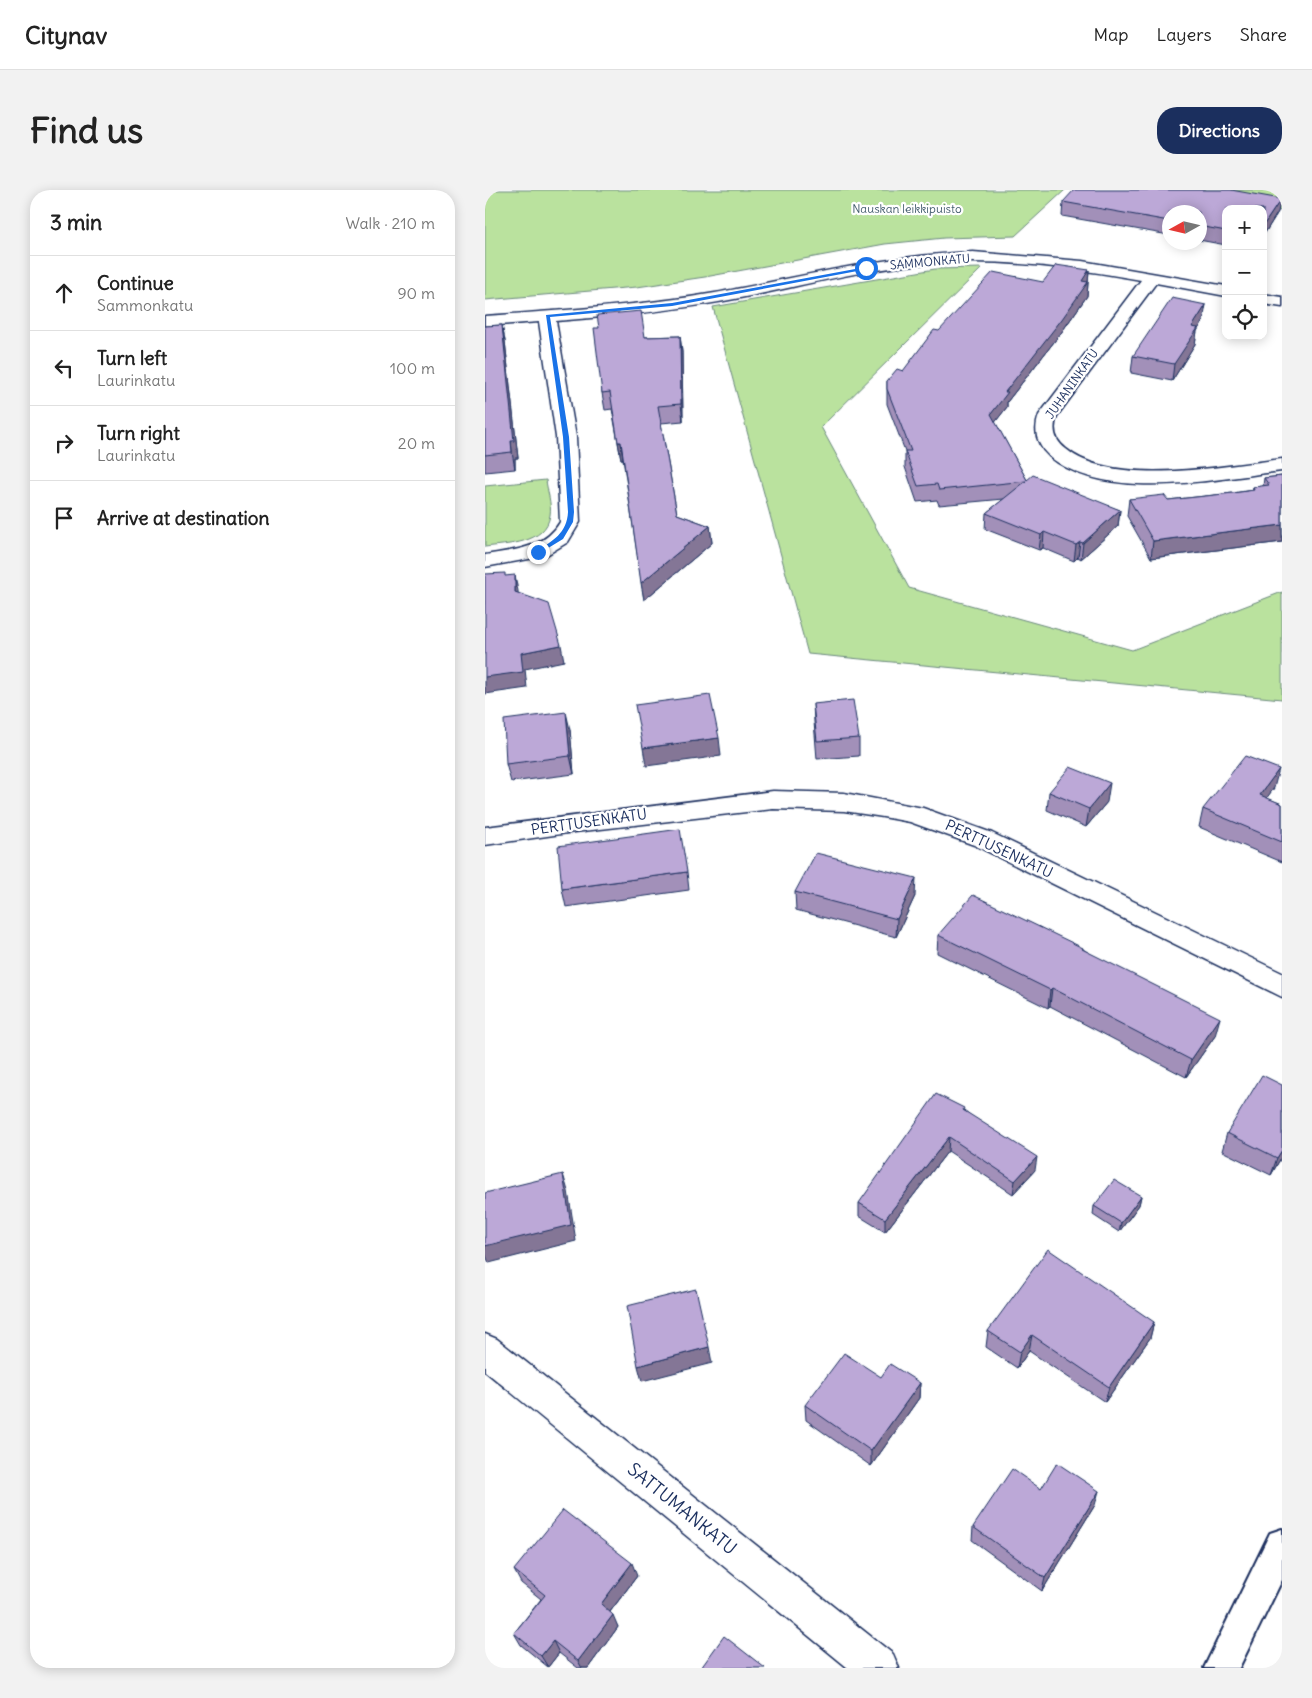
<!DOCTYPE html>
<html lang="en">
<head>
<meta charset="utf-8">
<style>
  :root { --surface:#fff; --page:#f2f2f2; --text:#222; --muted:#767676; --line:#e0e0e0; --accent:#1b2f5e }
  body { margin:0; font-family:Delius,sans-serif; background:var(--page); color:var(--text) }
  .controls { position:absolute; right:15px; top:15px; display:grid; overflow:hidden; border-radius:10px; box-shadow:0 2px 12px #0003 }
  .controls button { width:45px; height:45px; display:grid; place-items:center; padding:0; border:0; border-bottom:1px solid var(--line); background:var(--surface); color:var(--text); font:25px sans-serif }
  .compass { position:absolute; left:677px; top:15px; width:45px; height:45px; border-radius:50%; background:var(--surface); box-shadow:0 2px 12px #0003; rotate:262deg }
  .stop { position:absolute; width:15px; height:15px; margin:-11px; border:4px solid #1a73e8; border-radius:50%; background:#fff }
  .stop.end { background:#1a73e8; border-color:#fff; box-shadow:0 1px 5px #0008 }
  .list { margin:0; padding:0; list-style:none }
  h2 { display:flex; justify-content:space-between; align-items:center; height:65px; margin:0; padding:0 20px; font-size:21px }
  h2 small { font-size:16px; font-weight:400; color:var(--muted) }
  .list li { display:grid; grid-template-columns:32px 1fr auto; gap:15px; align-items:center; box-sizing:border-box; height:75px; padding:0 20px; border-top:1px solid var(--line) }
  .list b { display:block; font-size:19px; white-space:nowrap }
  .list p { margin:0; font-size:16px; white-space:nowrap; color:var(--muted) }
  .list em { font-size:16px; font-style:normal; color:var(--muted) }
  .icon { flex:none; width:28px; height:28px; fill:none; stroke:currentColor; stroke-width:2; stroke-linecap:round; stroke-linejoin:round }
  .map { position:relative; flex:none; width:797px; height:1478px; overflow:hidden; border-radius:20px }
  header { display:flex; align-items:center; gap:30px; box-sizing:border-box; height:70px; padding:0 25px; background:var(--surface); border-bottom:1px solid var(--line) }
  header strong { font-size:24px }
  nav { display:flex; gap:28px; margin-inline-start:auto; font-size:18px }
  .intro { display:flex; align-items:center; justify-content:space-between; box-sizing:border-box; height:120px; padding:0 30px }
  h1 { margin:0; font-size:35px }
  .button { padding:12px 22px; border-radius:20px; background:var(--accent); color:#fff; font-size:18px; font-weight:700 }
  main { display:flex; gap:30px; padding:0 30px }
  aside { flex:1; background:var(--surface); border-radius:20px; box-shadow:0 2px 12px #0003 }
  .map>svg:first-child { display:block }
  .green { fill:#bae29e; stroke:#6a887e }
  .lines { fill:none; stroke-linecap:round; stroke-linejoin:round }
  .lane-casing { stroke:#1b2f5e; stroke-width:4 }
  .street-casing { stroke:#1b2f5e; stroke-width:3 }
  .lane { fill:#fff; fill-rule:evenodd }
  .street { fill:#fff; fill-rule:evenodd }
  .wall { fill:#a290b9; stroke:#1b2f5e }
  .shaded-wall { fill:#847696; stroke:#1b2f5e }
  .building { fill:#bca8d7; stroke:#1b2f5e }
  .route { fill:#1a73e8 }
  .labels { text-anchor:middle; stroke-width:4.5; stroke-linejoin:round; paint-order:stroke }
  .far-park-label { font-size:12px; fill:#435c6e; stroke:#fff }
  .far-street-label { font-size:12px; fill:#1b2f5e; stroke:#fff }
  .street-label { font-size:15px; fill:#1b2f5e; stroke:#fff }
  .near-street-label { font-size:18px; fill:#1b2f5e; stroke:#fff }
</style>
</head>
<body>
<header>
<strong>Citynav</strong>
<nav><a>Map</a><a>Layers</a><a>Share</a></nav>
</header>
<div class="intro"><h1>Find us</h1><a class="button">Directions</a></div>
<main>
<aside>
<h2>3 min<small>Walk · 210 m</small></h2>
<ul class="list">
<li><svg class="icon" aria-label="ahead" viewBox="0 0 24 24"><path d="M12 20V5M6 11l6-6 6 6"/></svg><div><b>Continue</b><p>Sammonkatu</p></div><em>90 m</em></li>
<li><svg class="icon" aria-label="left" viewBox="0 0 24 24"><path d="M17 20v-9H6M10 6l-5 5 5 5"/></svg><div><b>Turn left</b><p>Laurinkatu</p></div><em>100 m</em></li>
<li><svg class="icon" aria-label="right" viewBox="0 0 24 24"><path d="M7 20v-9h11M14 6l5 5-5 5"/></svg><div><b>Turn right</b><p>Laurinkatu</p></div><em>20 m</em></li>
<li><svg class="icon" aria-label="arrive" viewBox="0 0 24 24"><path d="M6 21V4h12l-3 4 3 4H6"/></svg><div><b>Arrive at destination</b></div></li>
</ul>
</aside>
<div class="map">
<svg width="797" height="1478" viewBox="0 0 797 1478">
  <rect width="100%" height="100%" fill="#fff"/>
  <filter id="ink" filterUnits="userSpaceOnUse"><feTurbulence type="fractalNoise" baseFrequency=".02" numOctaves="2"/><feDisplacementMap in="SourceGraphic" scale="10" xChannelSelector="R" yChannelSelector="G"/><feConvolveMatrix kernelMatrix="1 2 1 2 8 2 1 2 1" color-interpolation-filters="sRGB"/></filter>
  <g filter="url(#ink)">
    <g class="green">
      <path d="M0,0h580l-50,46 -71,2 -59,6 -180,33 -68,10 -152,13z"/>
      <path d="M675,0h122v21z"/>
      <path d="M497,78l-161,159 88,161 223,62 150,-58v107l-474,-45 -95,-347 222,-38z"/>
      <path d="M61,290c1,10 6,24 4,35 -4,29 -43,29 -65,32v-61z"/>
    </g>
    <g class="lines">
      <defs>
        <path id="lane" d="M797,1339v51l-43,88h-35l66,-135z"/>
        <g id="street">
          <path d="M488,62l109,9 144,25v10l-70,-13 -99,133c-5,13 -3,24 9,33 46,39 158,17 216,10v12c-67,8 -177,32 -233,-15 -12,-11 -16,-25 -10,-41l102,-135c-67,-12 -135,-21 -203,-17 -67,4 -132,22 -198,35 -60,12 -122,18 -184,23l20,116 4,85 -12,20 -23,14 -60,11v-12c29,-5 59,-6 75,-33l-4,-85 -17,-115 -54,4v-10c77,-6 154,-10 230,-23 87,-16 170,-38 258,-41z"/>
          <path d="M778,104l19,3v10l-19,-3z"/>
          <path d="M288,601l71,2 79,15 69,25 290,140v24l-308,-152 -64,-23 -27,-5 -39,-6 -71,-2 -198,23 -90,13v-18z"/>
          <path d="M0,1144l12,5 396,315 6,14h-51l-363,-297z"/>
        </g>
      </defs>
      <use href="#lane" class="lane-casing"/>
      <use href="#street" class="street-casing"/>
      <use href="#lane" class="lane"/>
      <use href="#street" class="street"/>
    </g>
    <g class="wall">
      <path d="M796,9l-3,13 -15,24v-27h-37v36l-27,-5v-28h-30v23l-107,-19 1,-14z"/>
      <path d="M604,80l-2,26 -26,37 -54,69v5l-12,15 32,58 93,30 -2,16 -37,33 -3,-2 -4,4 -31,-13 -4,2 -54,-21 1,-16 18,-14 -65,6 -2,-5 -20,2 -12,-35v-16l-18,-47v-23l156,-99z"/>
      <path d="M718,131l-6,10 -2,13 -23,37 -41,-8 2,-17z"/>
      <path d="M17,135l3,16 13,117h-3v11l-30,3v-146z"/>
      <path d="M114,138l46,9 35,-1 2,16 1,69 -22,2 16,91 33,12 2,17 -68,57 -21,-141h-2l-9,-50 -7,1 -3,-17z"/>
      <path d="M797,286v66l-131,16 -24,-42 2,-17 39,1 65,-7 19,-3 1,-3 10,-1 1,-8z"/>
      <path d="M328,514l46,34v18l-42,3 -3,-37z"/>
      <path d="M85,540l4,44 -63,8 -5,-18z"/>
      <path d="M789,598l-8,10 16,6v58l-83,-35 4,-18z"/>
      <path d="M564,602l58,10 -21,25 -39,-17z"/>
      <path d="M202,682l2,18 -123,17 -4,-18z"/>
      <path d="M310,702l120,4 -19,41 -100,-27z"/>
      <path d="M453,745l145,13v1l132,87 -29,41 -136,-71 -2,2 -111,-55z"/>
      <path d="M797,895v71l-11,19 -49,-24 5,-18z"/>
      <path d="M479,920l71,60 -22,24 -65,-43 -63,81 -26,-16v-13z"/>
      <path d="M656,1006l-2,9 -20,27 -26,-17 1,-9z"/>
      <path d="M669,1132l-4,16 -45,64 -76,-51 -12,17 -31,-21 2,-16z"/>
      <path d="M435,1193l-1,15 -48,68 -65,-46 -1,-15z"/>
      <path d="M556,1299l54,16 -53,86 -70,-51 1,-13z"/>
      <path d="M29,1380l123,6 -27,36 8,15 -30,41h-10l-19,-15 -11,14 -27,-22 -7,-12 27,-34 -20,-16z"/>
    </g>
    <g class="shaded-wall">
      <path d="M796,9l-3,13 -15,24v-10z"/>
      <path d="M604,80l-2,26 -26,37 -54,69v5l-17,22 1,-15 14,-22z"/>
      <path d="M721,115l-3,16 -6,10 -2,13 -23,37 2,-17 18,-37z"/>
      <path d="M17,135l3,16 13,117h-3v11l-3,-17z"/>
      <path d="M195,146l2,16 1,69 -2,-17z"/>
      <path d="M133,252h3l2,17h-2z"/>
      <path d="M635,320l-2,16 -37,33 2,-16z"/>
      <path d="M797,335v17l-131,16 2,-17z"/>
      <path d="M225,336l2,17 -68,57 -3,-17z"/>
      <path d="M559,342l-1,16 -4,2 2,-15z"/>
      <path d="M595,352l-2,15 -4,4 2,-16z"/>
      <path d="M30,385l3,16 1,17 -4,-16z"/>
      <path d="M76,455l3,16 -39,8 2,19 -42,6v-17l36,-24z"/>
      <path d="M81,522l4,18 4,44 -4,-18z"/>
      <path d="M234,548l2,18 -75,10 -3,-18z"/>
      <path d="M794,579l-5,19 -19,26 5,-19z"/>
      <path d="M625,593l-3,19 -21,25 3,-18z"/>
      <path d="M431,688l-1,18 -19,41 1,-18z"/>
      <path d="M567,798l-2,18 -2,2 2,-18z"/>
      <path d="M735,828l-5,18 -29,41 5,-17z"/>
      <path d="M464,947l-1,14 -63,81v-13z"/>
      <path d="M797,960v6l-11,19 6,-17z"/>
      <path d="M552,967l-2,13 -22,24 2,-13z"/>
      <path d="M78,984l5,17 8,50 -87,22 -4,-10v-7z"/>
      <path d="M656,1006l-2,9 -20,27 2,-9z"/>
      <path d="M669,1132l-4,16 -45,64 4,-15z"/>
      <path d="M547,1145l-3,16 -12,17 3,-16z"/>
      <path d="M224,1157l3,16 -70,18 -4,-15z"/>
      <path d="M435,1193l-1,15 -48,68v-15z"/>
      <path d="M614,1301l-4,14 -53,86 3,-13z"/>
      <path d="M147,1373l5,13 -31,41 -5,-13z"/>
      <path d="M128,1425l5,12 -30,41h-6l-4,-7z"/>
      <path d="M68,1451l6,12 -11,14 -7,-11z"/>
    </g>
    <g class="building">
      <path d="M589,0h157l50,9 -18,27v-17h-37v22l-27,-5v-14h-30v9l-106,-19z"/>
      <path d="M571,75l33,5 -7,11 6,1 -26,37 -57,73h3l-17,22 36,66 6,-5 87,35 -37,33 -3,-1 -4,3 -32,-13 -3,3 -55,-22 40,-32 -87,9 -2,-6 -19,2 -13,-35h6l-24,-62v-8l10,-12 6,2 31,-41 5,1 54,-59 50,10z"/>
      <path d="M687,108l34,7 -14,22 6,1 -24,36 -41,-8z"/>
      <path d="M156,121l4,26 35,-1 1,68 -23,2 19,108 33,12 -69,57 -20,-141h-3l-8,-50 -8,1 -8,-65h5l-2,-13z"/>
      <path d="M17,135l12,116h-3l1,11 -27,3v-129z"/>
      <path d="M797,286v49l-129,16 -24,-42 35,-4 4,5 65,-7 21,-3 -1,-3 16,-2 -5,-7z"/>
      <path d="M20,383v3l10,-1v17l34,12 12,41 -40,8 2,19 -38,5v-103z"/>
      <path d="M225,505l9,43 -76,10 -8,-43z"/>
      <path d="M368,510l6,38 -42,3 -4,-37z"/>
      <path d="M81,522l4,44 -64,8 -2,-44z"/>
      <path d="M760,566l34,13 -19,26 22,9v38l-79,-33z"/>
      <path d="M585,577l40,16 -21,26 -40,-17z"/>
      <path d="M195,639l7,43 -125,17 -4,-43z"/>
      <path d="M331,663l100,25 -19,41 -102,-27z"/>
      <path d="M488,705l110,53 -1,1 138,69 -29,42 -139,-72 -2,2 -112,-55z"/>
      <path d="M777,885l20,10v65l-5,8 -50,-25z"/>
      <path d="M451,904l28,14 -1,2 74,47 -22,24 -66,-44 -64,82 -26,-16z"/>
      <path d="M78,984l8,51 -86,21v-53z"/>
      <path d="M629,990l27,16 -20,27 -27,-17z"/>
      <path d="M563,1059l106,73 -45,65 -77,-52 -12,17 -32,-21z"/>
      <path d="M211,1099l13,58 -71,19 -11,-60z"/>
      <path d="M359,1163l37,24 9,-13 30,19 -49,68 -66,-46z"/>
      <path d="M572,1273l42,28 -54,87 -72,-51 39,-58 29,20z"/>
      <path d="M78,1320l69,53 -31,41 12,11 -35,46 -25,-20 -12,15 -27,-23 31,-38 -31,-25z"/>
      <path d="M239,1446l41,32h-64z"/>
    </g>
  </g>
  <path class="route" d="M381,77l2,2 -196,37 -122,11 19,120 5,75 -1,10 -10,17 -23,14h-4v-2c17,-10 31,-18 32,-39l-5,-75 -17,-122 126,-12z"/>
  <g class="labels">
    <g class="far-park-label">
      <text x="422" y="23">Nauskan leikkipuisto</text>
    </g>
    <g class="far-street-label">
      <text transform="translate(445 72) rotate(-5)" y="4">SAMMONKATU</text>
      <text transform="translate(587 194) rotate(-55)" y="4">JUHANINKATU</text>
    </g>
    <g class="street-label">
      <text transform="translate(104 632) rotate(-8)" y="5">PERTTUSENKATU</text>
      <text transform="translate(514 659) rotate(25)" y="5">PERTTUSENKATU</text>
    </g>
    <g class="near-street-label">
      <text transform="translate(197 1319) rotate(39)" y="6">SATTUMANKATU</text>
    </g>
  </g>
</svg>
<div class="controls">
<button>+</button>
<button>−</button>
<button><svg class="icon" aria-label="locate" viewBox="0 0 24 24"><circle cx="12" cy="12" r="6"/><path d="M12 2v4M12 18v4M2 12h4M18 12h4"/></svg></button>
</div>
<svg class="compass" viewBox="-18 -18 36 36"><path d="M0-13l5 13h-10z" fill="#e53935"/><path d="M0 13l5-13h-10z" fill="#767676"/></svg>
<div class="stop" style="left:381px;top:78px"></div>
<div class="stop end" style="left:53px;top:362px"></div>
</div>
</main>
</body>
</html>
